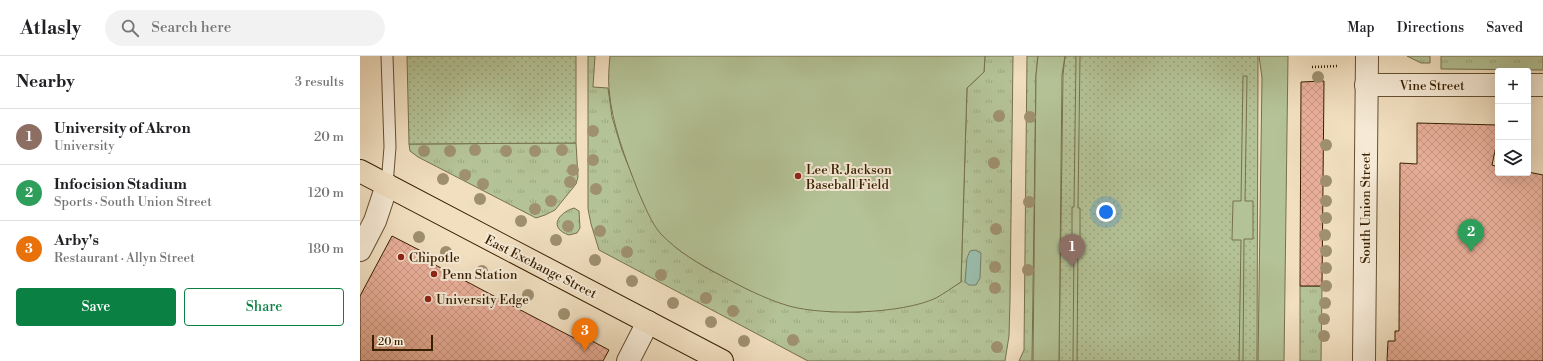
<!DOCTYPE html>
<html lang="en">
<head>
<meta charset="utf-8">
<style>
  :root { --surface:#fff; --page:#f2f2f2; --text:#202124; --muted:#757577; --line:#e0e0e0; --accent:#0b8043 }
  body { margin:0; font-family:"Libre Bodoni",serif; background:var(--page); color:var(--text) }
  .controls { position:absolute; right:12px; top:12px; display:grid; overflow:hidden; border-radius:4px; box-shadow:0 4px 16px #0002 }
  .controls button { width:36px; height:36px; display:grid; place-items:center; padding:0; border:0; border-bottom:1px solid var(--line); background:var(--surface); color:var(--text); font:20px sans-serif }
  .scale { position:absolute; left:12px; bottom:10px; width:61px; box-sizing:border-box; padding-left:4px; border:2px solid #371f00; border-top:0; font-size:11px; line-height:14px; white-space:nowrap; color:#371f00; -webkit-text-stroke:3px #f6ead6; paint-order:stroke }
  .you { position:absolute; left:746px; top:156px; width:14px; height:14px; margin:-10px; border:3px solid #fff; border-radius:50%; background:#1a73e8; box-shadow:0 0 0 6px #1a73e833 }
  .badge { display:grid; place-items:center; width:26px; height:26px; border-radius:50%; background:var(--accent); color:#fff; font-size:13px; font-weight:700 }
  .pin { position:absolute; translate:-50% -33px; filter:drop-shadow(0 1px 2px #0008) }
  .pin::after { content:''; position:absolute; top:21px; width:14px; height:12px; background:inherit; clip-path:polygon(0 0,100% 0,50% 100%) }
  .list { margin:0; padding:0; list-style:none }
  h2 { display:flex; justify-content:space-between; align-items:center; height:52px; margin:0; padding:0 16px; font-size:17px }
  h2 small { font-size:13px; font-weight:400; color:var(--muted) }
  .list li { display:grid; grid-template-columns:26px 1fr auto; gap:12px; align-items:center; box-sizing:border-box; height:56px; padding:0 16px; border-top:1px solid var(--line) }
  .list b { display:block; font-size:15px; white-space:nowrap }
  .list p { margin:0; font-size:13px; white-space:nowrap; color:var(--muted) }
  .list em { font-size:13px; font-style:normal; color:var(--muted) }
  .actions { display:flex; gap:8px; padding:12px 16px }
  .actions a { flex:1; padding:9px 0; border:1px solid var(--accent); border-radius:4px; text-align:center; font-size:14px; color:var(--accent) }
  .actions .main { background:var(--accent); color:#fff }
  .icon { flex:none; width:22px; height:22px; fill:none; stroke:currentColor; stroke-width:2; stroke-linecap:round; stroke-linejoin:round }
  .map { position:relative; flex:none; width:1183px; height:305px; overflow:hidden }
  header { display:flex; align-items:center; gap:24px; box-sizing:border-box; height:56px; padding:0 20px; background:var(--surface); border-bottom:1px solid var(--line) }
  header strong { font-size:19px }
  nav { display:flex; gap:22px; margin-inline-start:auto; font-size:14px }
  .search { width:280px; height:36px; background:var(--page); display:flex; align-items:center; gap:10px; box-sizing:border-box; padding:0 14px; border-radius:22px; color:var(--muted); font-size:15px }
  main { display:flex }
  aside { flex:1; background:var(--surface) }
  .map>svg:first-child { display:block }
  .grass { fill:url(#grass-tufts); stroke:#76714c }
  .park { fill:url(#park-dots); stroke:#76714c }
  .pitch { fill:#b4c397; stroke:#76714c }
  .water { fill:#9bbdae; stroke:#737e68 }
  .building { fill:url(#building-cross-hatch); stroke:#371f00 }
  .lines { fill:none; stroke-linecap:round; stroke-linejoin:round }
  .service-casing { stroke:#664f30; stroke-width:13 }
  .minor-casing { stroke:#664f30; stroke-width:24 }
  .primary-casing { stroke:#371f00; stroke-width:24 }
  .path { stroke:#371f00; stroke-width:2.5; stroke-dasharray:1 2; stroke-linecap:butt }
  .service { stroke:#f6ead6; stroke-width:11 }
  .minor { stroke:#f6ead6; stroke-width:22 }
  .primary { stroke:#f1dfc0; stroke-width:22 }
  .tree { fill:#9f906f }
  .poi-dot { fill:#8f2418; stroke:#f6ead6; stroke-width:1.5 }
  .labels { text-anchor:middle; stroke-width:4; stroke-linejoin:round; paint-order:stroke }
  .street-label { font-size:13px; fill:#371f00; stroke:#f6ead6 }
  .poi-label { font-size:13px; fill:#371f00; stroke:#f6ead6; text-anchor:start }
</style>
</head>
<body>
<header>
<strong>Atlasly</strong>
<div class="search"><svg class="icon" aria-label="search" viewBox="0 0 24 24"><circle cx="10" cy="10" r="6"/><path d="M15 15l6 6"/></svg>Search here</div>
<nav><a>Map</a><a>Directions</a><a>Saved</a></nav>
</header>
<main>
<aside>
<h2>Nearby<small>3 results</small></h2>
<ul class="list">
<li><span class="badge" style="background:#8d6e63">1</span><div><b>University of Akron</b><p>University</p></div><em>20 m</em></li>
<li><span class="badge" style="background:#2e9e5b">2</span><div><b>Infocision Stadium</b><p>Sports · South Union Street</p></div><em>120 m</em></li>
<li><span class="badge" style="background:#e8710a">3</span><div><b>Arby's</b><p>Restaurant · Allyn Street</p></div><em>180 m</em></li>
</ul>
<div class="actions"><a class="main">Save</a><a>Share</a></div>
</aside>
<div class="map">
<svg width="1183" height="305" viewBox="0 0 1183 305">
  <defs>
    <pattern id="grass-tufts" width="24" height="20" patternUnits="userSpaceOnUse"><rect width="24" height="20" fill="#b4c397"/><path d="M3 7l-1-3M5 7V3M7 7l1-3M15 17l-1-3M17 17v-4M19 17l1-3" fill="none" stroke="#9ba780"/></pattern>
    <pattern id="park-dots" width="8" height="8" patternUnits="userSpaceOnUse"><rect width="8" height="8" fill="#b4c397"/><path d="M2 2h.1M6 6h.1" fill="none" stroke="#9ba780" stroke-width="1.8" stroke-linecap="round"/></pattern>
    <pattern id="building-cross-hatch" width="8" height="8" patternUnits="userSpaceOnUse"><rect width="8" height="8" fill="#eab09b"/><path d="M0 0l8 8M0 8l8-8" fill="none" stroke="#c99784"/></pattern>
  </defs>
  <rect width="100%" height="100%" fill="#f1dfc0"/>
  <filter id="stains"><feTurbulence type="fractalNoise" baseFrequency=".005" numOctaves="4"/><feColorMatrix values="0 0 0 0 .2 0 0 0 0 .09 0 0 0 0 .02 0 0 0 .5 -.17"/></filter>
  <radialGradient id="worn" r=".72"><stop offset=".6" stop-color="#630" stop-opacity="0"/><stop offset="1" stop-color="#630" stop-opacity=".3"/></radialGradient>
  <g class="grass">
    <path d="M228,0h7l-2,31 15,1 4,29 10,33 21,52 17,31 20,18 25,16 44,23 41,16 37,5 33,1 75,-14 26,-16 6,-194 17,-16 1,-16h28l-3,245 -1,35 -4,25h-197l-209,-111 -8,-26 -3,-15z"/>
    <path d="M667,0h11l-2,19 -4,286h-13l5,-11z"/>
    <path d="M1047,0h23v7h-9z"/>
    <path d="M1081,0h102v14l-102,-1z"/>
    <path d="M216,87l2,34 -2,7 -21,26 -10,5 -9,3 -118,-61 -8,-6 -1,-7z"/>
    <path d="M214,152l5,3 1,17 -3,5 -8,2c-21,-7 -11,-22 5,-27z"/>
    <path d="M940,230h22l-1,75h-21z"/>
  </g>
  <g class="park">
    <path d="M47,0h169v87l-167,1z"/>
    <path d="M705,0h193l-1,305h-198l4,-286z"/>
  </g>
  <g class="pitch">
    <path d="M250,0h375l-1,16 -17,16 -6,194c-8,5 -16,11 -25,16 -34,16 -111,18 -147,8 -24,-7 -47,-19 -69,-31 -21,-11 -43,-24 -59,-41 -9,-9 -18,-32 -23,-43 -13,-34 -26,-66 -29,-102 -1,-11 0,-22 1,-33z"/>
    <path d="M678,0h27l-3,19 -3,286h-26l3,-286z"/>
    <path d="M716,0h4l-2,152h2v30h-2l-1,123h-4l1,-123 -2,-1v-30h2z"/>
    <path d="M899,0h29l-4,305h-26l4,-283z"/>
    <path d="M883,20h4l-2,125h8v38h-9l-1,122h-4l2,-121h-9l1,-39h8z"/>
  </g>
  <path class="water" d="M615,194l6,3 -1,25 -4,7h-7l-4,-3 2,-24 3,-7z"/>
  <g class="building">
    <path d="M964,25l-2,205h-22l1,-204z"/>
    <path d="M1057,67l81,2v12l-6,28 6,2v6l30,-1 15,3v186h-156l1,-20h7v-10h4l1,-168 17,1z"/>
    <path d="M32,180l33,17 -3,5 87,46 65,34 3,-5 32,17 -6,11h-243v-65z"/>
  </g>
  <g class="lines">
    <defs>
      <path id="service" d="M27,0l3,91 -3,38"/>
      <g id="minor">
        <path d="M1006,29h132"/>
        <path d="M1168,29h15"/>
        <path d="M0,194l15,-29 12,-36"/>
        <path d="M268,305l20,-39"/>
        <path d="M1004,305l3,-305"/>
      </g>
      <path id="primary" d="M0,115l362,190"/>
    </defs>
    <use href="#service" class="service-casing"/>
    <use href="#minor" class="minor-casing"/>
    <use href="#primary" class="primary-casing"/>
    <path class="path" d="M952,11l27,-1"/>
    <use href="#service" class="service"/>
    <use href="#minor" class="minor"/>
    <use href="#primary" class="primary"/>
  </g>
  <g class="tree">
    <circle cx="958" cy="21" r="6"/>
    <circle cx="639" cy="60" r="6"/>
    <circle cx="670" cy="61" r="6"/>
    <circle cx="233" cy="75" r="6"/>
    <circle cx="966" cy="89" r="6"/>
    <circle cx="115" cy="94" r="6"/>
    <circle cx="202" cy="94" r="6"/>
    <circle cx="64" cy="95" r="6"/>
    <circle cx="90" cy="95" r="6"/>
    <circle cx="146" cy="95" r="6"/>
    <circle cx="175" cy="95" r="6"/>
    <circle cx="233" cy="104" r="6"/>
    <circle cx="634" cy="107" r="6"/>
    <circle cx="213" cy="114" r="6"/>
    <circle cx="105" cy="119" r="6"/>
    <circle cx="83" cy="123" r="6"/>
    <circle cx="966" cy="125" r="6"/>
    <circle cx="210" cy="126" r="6"/>
    <circle cx="123" cy="128" r="6"/>
    <circle cx="236" cy="133" r="6"/>
    <circle cx="120" cy="143" r="6"/>
    <circle cx="191" cy="145" r="6"/>
    <circle cx="966" cy="145" r="6"/>
    <circle cx="669" cy="146" r="6"/>
    <circle cx="175" cy="153" r="6"/>
    <circle cx="966" cy="162" r="6"/>
    <circle cx="161" cy="165" r="6"/>
    <circle cx="208" cy="170" r="6"/>
    <circle cx="636" cy="173" r="6"/>
    <circle cx="240" cy="175" r="6"/>
    <circle cx="965" cy="179" r="6"/>
    <circle cx="59" cy="181" r="6"/>
    <circle cx="196" cy="184" r="6"/>
    <circle cx="966" cy="195" r="6"/>
    <circle cx="86" cy="196" r="6"/>
    <circle cx="267" cy="196" r="6"/>
    <circle cx="235" cy="204" r="6"/>
    <circle cx="635" cy="211" r="6"/>
    <circle cx="966" cy="212" r="6"/>
    <circle cx="668" cy="214" r="6"/>
    <circle cx="122" cy="215" r="6"/>
    <circle cx="301" cy="219" r="6"/>
    <circle cx="272" cy="225" r="6"/>
    <circle cx="966" cy="230" r="6"/>
    <circle cx="635" cy="232" r="6"/>
    <circle cx="168" cy="239" r="6"/>
    <circle cx="346" cy="242" r="6"/>
    <circle cx="313" cy="247" r="6"/>
    <circle cx="965" cy="247" r="6"/>
    <circle cx="373" cy="255" r="6"/>
    <circle cx="204" cy="258" r="6"/>
    <circle cx="964" cy="263" r="6"/>
    <circle cx="351" cy="266" r="6"/>
    <circle cx="227" cy="270" r="6"/>
    <circle cx="964" cy="280" r="6"/>
    <circle cx="433" cy="284" r="6"/>
    <circle cx="384" cy="285" r="6"/>
    <circle cx="637" cy="291" r="6"/>
  </g>
  <g class="poi-dot">
    <circle cx="438" cy="120" r="4"/>
    <circle cx="41" cy="201" r="4"/>
    <circle cx="74" cy="218" r="4"/>
    <circle cx="68" cy="243" r="4"/>
  </g>
  <g class="labels">
    <g class="street-label">
      <text x="1072" y="34">Vine Street</text>
      <text transform="translate(1005 152) rotate(-90)" y="5">South Union Street</text>
      <text transform="translate(181 210) rotate(27)" y="5">East Exchange Street</text>
    </g>
    <g class="poi-label">
      <text x="446" y="118">Lee R. Jackson<tspan x="446" dy="15">Baseball Field</tspan></text>
      <text x="49" y="206">Chipotle</text>
      <text x="82" y="223">Penn Station</text>
      <text x="76" y="248">University Edge</text>
    </g>
  </g>
  <rect width="100%" height="100%" filter="url(#stains)"/>
  <rect width="100%" height="100%" fill="url(#worn)"/>
</svg>
<div class="controls">
<button>+</button>
<button>−</button>
<button><svg class="icon" aria-label="layers" viewBox="0 0 24 24"><path d="M12 4l9 5-9 5-9-5zM3 14l9 5 9-5"/></svg></button>
</div>
<div class="scale">20 m</div>
<div class="you"></div>
<div class="pin badge" style="left:712px;top:211px;background:#8d6e63">1</div>
<div class="pin badge" style="left:1111px;top:196px;background:#2e9e5b">2</div>
<div class="pin badge" style="left:225px;top:295px;background:#e8710a">3</div>
</div>
</main>
</body>
</html>
